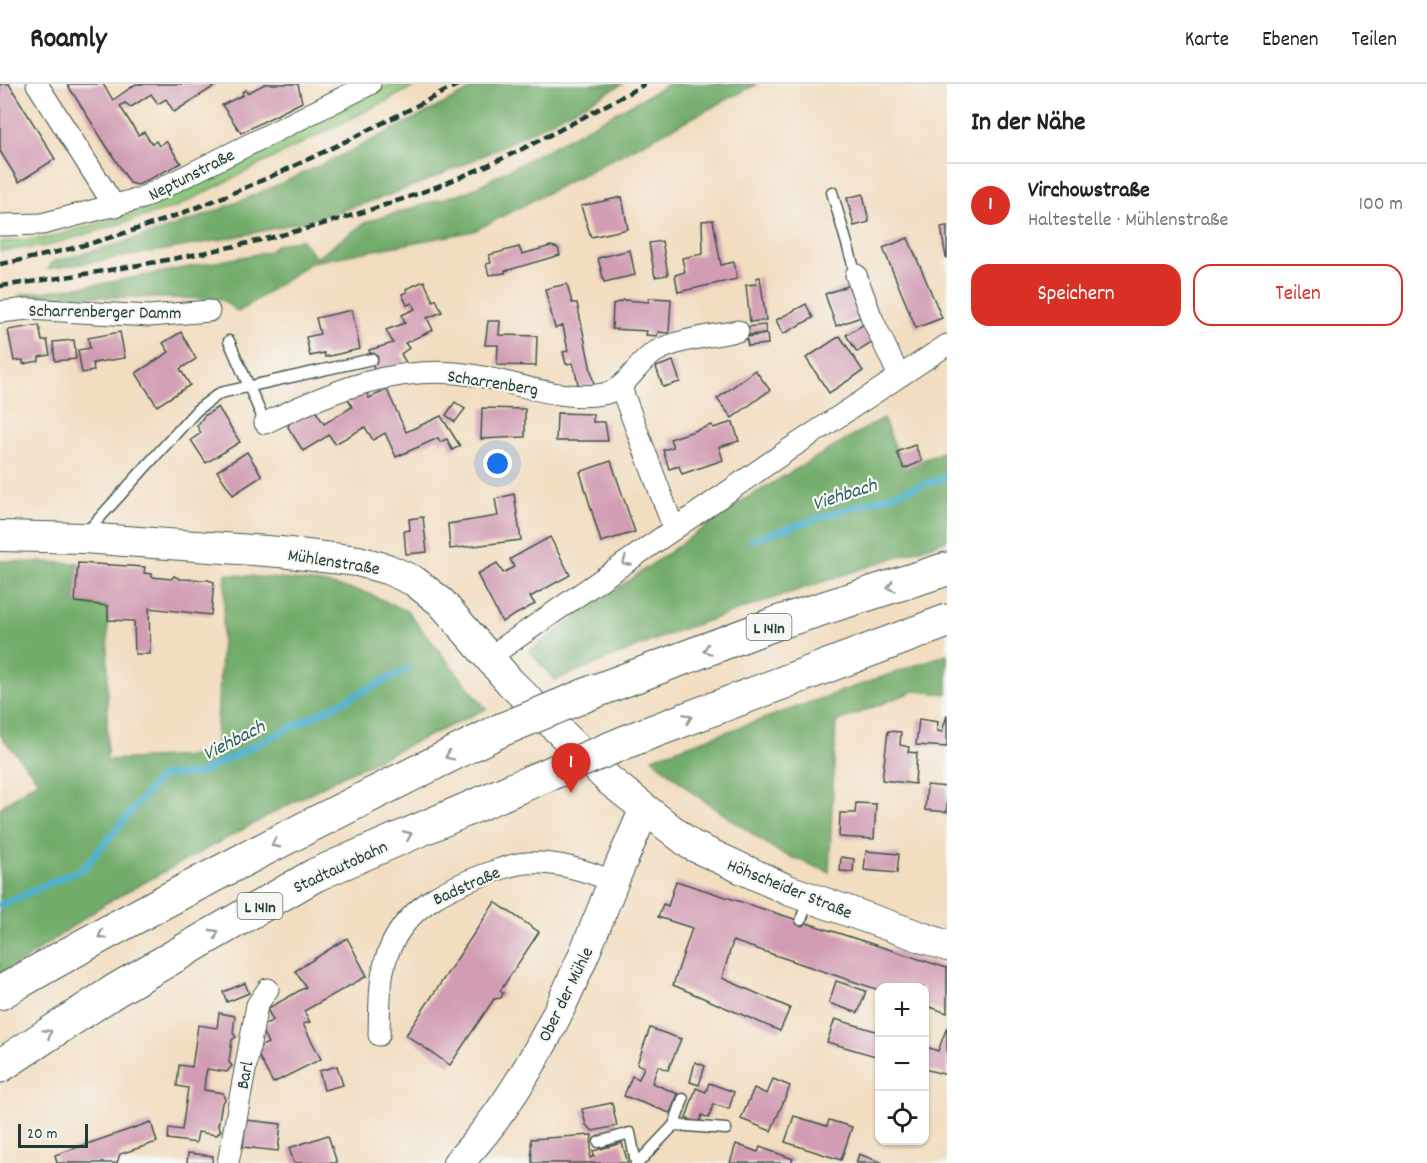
<!DOCTYPE html>
<html lang="de">
<head>
<meta charset="utf-8">
<style>
  :root { --surface:#fff; --page:#f6f6f6; --text:#222; --muted:#767676; --line:#e0e0e0; --accent:#d93025 }
  body { margin:0; font-family:Dekko,sans-serif; background:var(--page); color:var(--text) }
  .controls { position:absolute; right:18px; bottom:18px; display:grid; overflow:hidden; border-radius:12px; box-shadow:0 2px 4px #0004 }
  .controls button { width:54px; height:54px; display:grid; place-items:center; padding:0; border:0; border-bottom:2px solid var(--line); background:var(--surface); color:var(--text); font:30px sans-serif }
  .scale { position:absolute; left:18px; bottom:15px; width:70px; box-sizing:border-box; padding-left:6px; border:3px solid #1f3d34; border-top:0; font-size:16px; line-height:21px; white-space:nowrap; color:#1f3d34; -webkit-text-stroke:4px #f6f6f2; paint-order:stroke }
  .you { position:absolute; left:498px; top:380px; width:21px; height:21px; margin:-15px; border:4px solid #fff; border-radius:50%; background:#1a73e8; box-shadow:0 0 0 9px #1a73e833 }
  .badge { display:grid; place-items:center; width:39px; height:39px; border-radius:50%; background:var(--accent); color:#fff; font-size:20px; font-weight:700 }
  .pin { position:absolute; translate:-50% -50px; filter:drop-shadow(0 2px 3px #0008) }
  .pin::after { content:''; position:absolute; top:32px; width:21px; height:18px; background:inherit; clip-path:polygon(0 0,100% 0,50% 100%) }
  .list { margin:0; padding:0; list-style:none }
  h2 { display:flex; justify-content:space-between; align-items:center; height:78px; margin:0; padding:0 24px; font-size:26px }
  h2 small { font-size:20px; font-weight:400; color:var(--muted) }
  .list li { display:grid; grid-template-columns:39px 1fr auto; gap:18px; align-items:center; box-sizing:border-box; height:84px; padding:0 24px; border-top:2px solid var(--line) }
  .list b { display:block; font-size:22px; white-space:nowrap }
  .list p { margin:0; font-size:20px; white-space:nowrap; color:var(--muted) }
  .list em { font-size:20px; font-style:normal; color:var(--muted) }
  .actions { display:flex; gap:12px; padding:18px 24px }
  .actions a { flex:1; padding:14px 0; border:2px solid var(--accent); border-radius:18px; text-align:center; font-size:21px; color:var(--accent) }
  .actions .main { background:var(--accent); color:#fff }
  .icon { flex:none; width:33px; height:33px; fill:none; stroke:currentColor; stroke-width:2; stroke-linecap:round; stroke-linejoin:round }
  .map { position:relative; flex:none; width:947px; height:1079px; overflow:hidden }
  header { display:flex; align-items:center; gap:36px; box-sizing:border-box; height:84px; padding:0 30px; background:var(--surface); border-bottom:2px solid var(--line) }
  header strong { font-size:28px }
  nav { display:flex; gap:33px; margin-inline-start:auto; font-size:21px }
  main { display:flex }
  aside { flex:1; background:var(--surface) }
  .map>svg:first-child { display:block }
  .green { fill:#8ec77b; stroke:#568258; stroke-width:1.5 }
  .forest { fill:#72ac6b; stroke:#487450; stroke-width:1.5 }
  .lines { fill:none; stroke-linecap:round; stroke-linejoin:round }
  .stream { stroke:#4eb1cd; stroke-width:7 }
  .building { fill:#d29db4 }
  .lane-casing { stroke:#3f5549; stroke-width:13 }
  .street-casing { stroke:#3f5549; stroke-width:23 }
  .secondary-casing { stroke:#3f5549; stroke-width:32 }
  .highway-casing { stroke:#3f5549; stroke-width:35 }
  .lane { stroke:#fff; stroke-width:10 }
  .street { stroke:#fff; stroke-width:21 }
  .secondary { stroke:#fff; stroke-width:30 }
  .highway { stroke:#fff; stroke-width:33 }
  .rail { stroke:#1f3d34; stroke-width:4.5; stroke-dasharray:9 4.5; stroke-linecap:butt }
  .highway-bridge-casing { stroke:#3f5549; stroke-width:35; stroke-linecap:butt }
  .highway-bridge { stroke:#fff; stroke-width:33 }
  .oneway { stroke:#8f9e9a }
  .labels { text-anchor:middle; stroke-width:4.5; stroke-linejoin:round; paint-order:stroke }
  .shield { fill:#f6f6f2; stroke:#60746d; stroke-width:1.5 }
  .shield-label { font-size:16px; font-weight:bold; fill:#1f3d34 }
  .street-label { font-size:18px; fill:#1f3d34; stroke:#f6f6f2 }
  .water-label { font-size:20px; font-style:italic; fill:#2d6062; stroke:#f6f6f2 }
</style>
</head>
<body>
<header>
<strong>Roamly</strong>
<nav><a>Karte</a><a>Ebenen</a><a>Teilen</a></nav>
</header>
<main>
<div class="map">
<svg width="947" height="1079" viewBox="0 0 947 1079">
  <rect width="100%" height="100%" fill="#f6f6f2"/>
  <filter id="ink" filterUnits="userSpaceOnUse"><feTurbulence type="fractalNoise" baseFrequency=".0167" numOctaves="2"/><feDisplacementMap in="SourceGraphic" scale="12" xChannelSelector="R" yChannelSelector="G"/><feConvolveMatrix kernelMatrix="1 2 1 2 8 2 1 2 1" color-interpolation-filters="sRGB"/></filter>
  <filter id="wash" filterUnits="userSpaceOnUse"><feTurbulence type="fractalNoise" baseFrequency=".008" numOctaves="4" result="noise"/><feDisplacementMap in="SourceGraphic" scale="24" xChannelSelector="R" yChannelSelector="G"/><feGaussianBlur stdDeviation="1.35" result="paint"/><feColorMatrix in="noise" values="0 0 0 0 0 0 0 0 0 0 0 0 0 0 0 0 0 1.4 0 .05"/><feComposite in="paint" operator="in"/></filter>
  <g filter="url(#wash)">
    <rect width="100%" height="100%" fill="#f2ddc0"/>
    <path class="green" d="M392,0h27l-243,123 -130,39 -46,5v-9l49,-4 91,-27z"/>
    <g class="forest">
      <path d="M482,0h141c-76,39 -152,82 -234,111 -109,39 -227,56 -341,74l4,-7c56,-15 112,-30 166,-52 90,-36 177,-81 264,-126z"/>
      <path d="M669,0h88l-283,147 -162,31 -74,50 -17,-13 -203,-4 82,-11 168,-32 8,-7 25,-6 15,19 50,-36 103,-31z"/>
      <path d="M883,334l21,50 43,-18v90l-270,91 -122,49 -26,-29 213,-150z"/>
      <path d="M0,477l78,2 -3,39 33,4 -1,154 108,-5 11,-181 97,9 44,10 40,18 79,98 -146,68 -234,126 -106,74v-169l38,-28 -38,-45z"/>
      <path d="M947,570v40l-33,-3 -78,31 -7,150 -50,-20 -86,-59 -41,-35z"/>
    </g>
    <g class="lines">
      <g class="stream">
        <path d="M751,456l196,-63"/>
        <path d="M0,821l84,-37 77,-92 37,-2 210,-105"/>
      </g>
    </g>
    <g id="blocks">
      <g class="building">
        <path d="M0,0h9l46,75 -36,23 -19,-31z"/>
        <path d="M67,0h36l10,16 23,-16h82l-44,28 -8,-13 -8,5 -7,-10 -20,13 -6,-4 -5,3 18,29 6,-3 8,12 4,-3 3,5 7,-5 15,22 -43,22 -8,-2z"/>
        <path d="M265,0h33l4,18 -61,31 -19,-28 21,-10 -1,-3 4,-2 1,3z"/>
        <path d="M863,110l6,28 -15,4 -7,-28z"/>
        <path d="M622,113l6,32 -37,8 -10,-31z"/>
        <path d="M713,136l8,45 13,-3 3,17 -59,13 -3,-17 10,-3 -3,-14 21,-4 -1,-33z"/>
        <path d="M947,142v32h-1l-5,-31z"/>
        <path d="M908,154l34,80 -26,10 -33,-80z"/>
        <path d="M662,157l6,34 -13,2 -6,-34z"/>
        <path d="M551,162l7,2 2,7 -55,16v2l-16,2 -3,-11 5,-1 -2,-8 30,-8 3,7z"/>
        <path d="M630,166l5,25 -31,7 -6,-24z"/>
        <path d="M760,193l6,43 -16,2 -4,-37 11,-1 -1,-6z"/>
        <path d="M424,197l9,20 3,-2 6,13 -15,6 6,12 -28,13 4,5 -8,6 7,12 -33,7 -6,-23 24,-7 -7,-13 19,-7 -3,-8 13,-6 -3,-6 -5,2 -5,-11 5,-2 -1,-3z"/>
        <path d="M567,200l5,19h5l17,82 -15,3 -6,-25 -7,1 -3,-12 5,-1 -5,-25 -8,2 -10,-39z"/>
        <path d="M850,201l11,32 -25,9 -11,-32z"/>
        <path d="M649,214l22,1 -2,34 -11,-1 -1,4 -11,-1 1,-4 -35,-2 1,-25 11,-4 25,2z"/>
        <path d="M806,220l7,14 -30,16 -7,-14z"/>
        <path d="M352,226l8,39 -35,8 -1,-4 -14,3 -4,-19 14,-3 -4,-16z"/>
        <path d="M488,237h12l-1,14 38,1 -1,30 -39,-1 1,-20h-13z"/>
        <path d="M864,240l11,17 -18,11 -11,-17z"/>
        <path d="M39,241l3,16 5,-1 3,15 -11,2v4l-16,3v-4l-9,1 -6,-31z"/>
        <path d="M765,241l1,8 -18,2 -1,-8z"/>
        <path d="M120,248l5,26 -32,5 1,8 -12,2 -4,-23 12,-2 -2,-10z"/>
        <path d="M181,248l15,27 -16,10 10,16 -33,21 -21,-33 33,-21 -6,-9z"/>
        <path d="M767,250l1,10 -20,2 -2,-9z"/>
        <path d="M840,252l23,35 -34,22 -23,-35z"/>
        <path d="M74,256l2,19 -21,2 -2,-19z"/>
        <path d="M673,277l7,21 -17,5 -7,-20z"/>
        <path d="M755,286l15,20 -38,28 -15,-19z"/>
        <path d="M364,302l5,12 18,-8 19,42 35,-16 19,30 -8,4 -5,-11 -7,3 -2,-4 -42,19 -11,-24 -12,7 -8,-13 -30,17 -6,-9 -26,16 -15,-24 2,-6 23,-14 11,17 28,-17 -6,-13z"/>
        <path d="M455,318l10,7 -10,13 -9,-7z"/>
        <path d="M218,323l22,35 -34,21 -15,-23 10,-7 -4,-7 7,-10z"/>
        <path d="M482,324l43,1v28l-44,2z"/>
        <path d="M557,329l36,1v8h12l3,19h-52z"/>
        <path d="M733,338l6,19 -20,6 4,13 -41,14 -3,-8 -10,3 -6,-19 10,-3 -3,-8 42,-14 1,3z"/>
        <path d="M915,361l7,16 -18,8 -7,-17z"/>
        <path d="M247,368l15,24 -29,19 -16,-24z"/>
        <path d="M611,377l24,71 -34,10 -21,-70z"/>
        <path d="M514,410l7,46 -71,9 -2,-25 50,-8 -3,-17z"/>
        <path d="M423,433l4,35 -21,2 -2,-23 6,-1 -1,-11z"/>
        <path d="M550,453l20,38 -40,22 5,7 -33,18 -25,-48 20,-11 6,10 11,-6 -4,-8z"/>
        <path d="M78,479l67,4 -1,6 8,1v3l19,2 3,-3 6,3 28,1 6,2 -3,33 -62,-7 1,46h-15l-1,-33 -26,-1v-14l-33,-4z"/>
        <path d="M947,631v32l-31,-2 3,-26 19,3 -1,9 5,1z"/>
        <path d="M888,647l13,1 -1,13 9,2 -1,5 9,1 -2,31 -33,-4z"/>
        <path d="M927,701l20,2v25l-22,-2z"/>
        <path d="M856,719l20,1 -2,35 -35,-2 1,-24h15z"/>
        <path d="M866,767l33,3 -2,19 -33,-3z"/>
        <path d="M841,773l13,2 -1,13 -13,-1z"/>
        <path d="M676,797l271,87v45l-23,-8v-18h-45v3l-146,-49 -11,37 68,30 -10,23 -107,-46 19,-57 -34,-11 5,-13 5,2z"/>
        <path d="M495,818l44,30 -39,59 3,2 -2,5 -7,1 -44,66 -44,-30z"/>
        <path d="M347,854l20,38 -63,35 6,11 -7,2 18,35 -48,24 -18,-34 13,-6 -8,-16 13,-7 -6,-11 39,-22 -11,-16z"/>
        <path d="M836,897l30,10 -8,22 -29,-10z"/>
        <path d="M245,899l4,10 -22,9 -4,-10z"/>
        <path d="M219,929l16,3 -2,17 3,4 -4,3 -3,22 3,4 -5,6 -20,-3 -2,10 -1,11 19,3 2,7 -3,3 -4,23 3,4 -4,5 -19,-3 -2,11 -28,-4 1,-11 13,2 6,-42 -11,-2 2,-21 13,2 6,-42 19,3z"/>
        <path d="M835,935l44,13v25l-52,-15z"/>
        <path d="M947,943v48l-23,-6v-23l14,5z"/>
        <path d="M650,944l31,11 -13,31 -10,-4 -6,17 26,11 -8,19 -46,-17 8,-20 7,3 5,-12 -7,-3z"/>
        <path d="M695,978l10,4 -6,19 -9,-3z"/>
        <path d="M337,982l6,19 -19,5 -5,-19z"/>
        <path d="M773,995l17,7 -19,45 -30,-12 13,-31 13,6z"/>
        <path d="M709,999l25,9 -5,17 -16,-5 -4,14 -7,-3 -3,8 -13,-5 10,-30 10,4z"/>
        <path d="M612,1019l5,23 -24,5 -7,-6 -4,-16z"/>
        <path d="M794,1032l33,10 2,-6 23,7 -11,33 -56,-18z"/>
        <path d="M246,1036l35,4 -3,27 -35,-4z"/>
        <path d="M151,1038l6,20 -37,12 -3,9h-60l-2,-8z"/>
        <path d="M328,1051l9,28h-43l-5,-15z"/>
        <path d="M592,1051l-2,23 4,-2 -1,-5 29,-8 6,20h-96l-1,-24z"/>
        <path d="M736,1060l22,8 2,-5 33,12 -2,4h-61z"/>
        <path d="M188,1069l25,3 -1,7h-25z"/>
        <path d="M859,1070l24,9h-27z"/>
      </g>
    </g>
  </g>
  <g filter="url(#ink)">
    <use href="#blocks" fill-opacity="0" stroke="#3f5549" stroke-width="1.5"/>
    <g class="lines">
      <defs>
        <g id="lane">
          <path d="M832,108l24,83"/>
          <path d="M229,257l36,82"/>
          <path d="M85,450l112,-124 23,-17 152,-34"/>
          <path d="M801,836l8,-22"/>
          <path d="M674,1041l9,-26"/>
          <path d="M599,1058l31,-9 6,30"/>
          <path d="M638,1079l36,-38 52,4"/>
        </g>
        <g id="street">
          <path d="M37,0l78,123"/>
          <path d="M0,141l42,-1 100,-26 228,-114"/>
          <path d="M856,191l15,41 28,60"/>
          <path d="M0,228l28,-3 121,7 60,-5"/>
          <path d="M621,304l53,141"/>
          <path d="M265,339c66,-32 133,-60 208,-48 42,7 88,27 130,19 25,-5 31,-29 52,-42 23,-13 57,-16 83,-21"/>
          <path d="M488,574l303,-210 156,-103"/>
          <path d="M379,951c1,-30 -1,-64 13,-91 19,-40 58,-57 97,-71 12,-4 23,-9 36,-10 31,-2 61,7 89,19"/>
          <path d="M228,1079l29,-158 11,-16"/>
        </g>
        <g id="secondary">
          <path d="M0,452l83,2 197,14 78,9 29,8 27,12 27,21 69,80 100,99 81,64 97,45 159,56"/>
          <path d="M458,1079c74,-78 115,-179 154,-278 10,-25 22,-50 32,-75"/>
        </g>
        <g id="highway">
          <path d="M593,608l184,-69 170,-54"/>
          <path d="M633,655l314,-118"/>
          <path d="M0,909c163,-95 332,-179 501,-263"/>
          <path d="M0,982l116,-76 199,-115 222,-96"/>
        </g>
      </defs>
      <use href="#lane" class="lane-casing"/>
      <use href="#street" class="street-casing"/>
      <use href="#secondary" class="secondary-casing"/>
      <use href="#highway" class="highway-casing"/>
      <use href="#lane" class="lane"/>
      <use href="#street" class="street"/>
      <use href="#secondary" class="secondary"/>
      <use href="#highway" class="highway"/>
      <g class="rail">
        <path d="M0,180c165,-29 311,-104 459,-180"/>
        <path d="M0,202c146,-19 295,-46 433,-98 74,-28 142,-66 212,-104"/>
      </g>
      <defs>
        <g id="highway-bridge">
          <path d="M501,646l92,-38"/>
          <path d="M537,695l96,-40"/>
        </g>
      </defs>
      <use href="#highway-bridge" class="highway-bridge-casing"/>
      <use href="#highway-bridge" class="highway-bridge"/>
    </g>
    <defs><path id="oneway-chevron" d="M-2-3.5L2.5 0L-2 3.5" fill="none" stroke-width="1.6" stroke-linecap="round" stroke-linejoin="round" transform="scale(1.5)"/></defs>
    <g class="oneway">
      <use href="#oneway-chevron" transform="translate(626 478) rotate(145)"/>
      <use href="#oneway-chevron" transform="translate(891 503) rotate(162)"/>
      <use href="#oneway-chevron" transform="translate(707 566) rotate(160)"/>
      <use href="#oneway-chevron" transform="translate(688 634) rotate(-21)"/>
      <use href="#oneway-chevron" transform="translate(449 672) rotate(154)"/>
      <use href="#oneway-chevron" transform="translate(408 751) rotate(-23)"/>
      <use href="#oneway-chevron" transform="translate(275 760) rotate(152)"/>
      <use href="#oneway-chevron" transform="translate(215 849) rotate(-30)"/>
      <use href="#oneway-chevron" transform="translate(102 851) rotate(152)"/>
      <use href="#oneway-chevron" transform="translate(48 949) rotate(-34)"/>
    </g>
  </g>
  <g class="labels">
    <g class="shield">
      <rect x="746.5" y="530" width="45" height="26" rx="4.5"/>
      <rect x="237.5" y="809" width="45" height="26" rx="4.5"/>
    </g>
    <g class="shield-label">
      <text x="769" y="549">L 141n</text>
      <text x="260" y="828">L 141n</text>
    </g>
    <g class="street-label">
      <text transform="translate(191 90) rotate(-27)" y="6">Neptunstraße</text>
      <text transform="translate(105 227) rotate(1)" y="6">Scharrenberger Damm</text>
      <text transform="translate(493 298) rotate(9)" y="6">Scharrenberg</text>
      <text transform="translate(334 477) rotate(9)" y="6">Mühlenstraße</text>
      <text transform="translate(340 782) rotate(-25)" y="6">Stadtautobahn</text>
      <text transform="translate(466 801) rotate(-24)" y="6">Badstraße</text>
      <text transform="translate(790 804) rotate(22)" y="6">Höhscheider Straße</text>
      <text transform="translate(565 910) rotate(-64)" y="6">Ober der Mühle</text>
      <text transform="translate(244 991) rotate(-79)" y="6">Barl</text>
    </g>
    <g class="water-label">
      <text transform="translate(844 409) rotate(-18)" y="7">Viehbach</text>
      <text transform="translate(233 655) rotate(-27)" y="7">Viehbach</text>
    </g>
  </g>
</svg>
<div class="controls">
<button>+</button>
<button>−</button>
<button><svg class="icon" aria-label="locate" viewBox="0 0 24 24"><circle cx="12" cy="12" r="6"/><path d="M12 2v4M12 18v4M2 12h4M18 12h4"/></svg></button>
</div>
<div class="scale">20 m</div>
<div class="you"></div>
<div class="pin badge" style="left:571px;top:709px">1</div>
</div>
<aside>
<h2>In der Nähe<small></small></h2>
<ul class="list">
<li><span class="badge">1</span><div><b>Virchowstraße</b><p>Haltestelle · Mühlenstraße</p></div><em>100 m</em></li>
</ul>
<div class="actions"><a class="main">Speichern</a><a>Teilen</a></div>
</aside>
</main>
</body>
</html>
